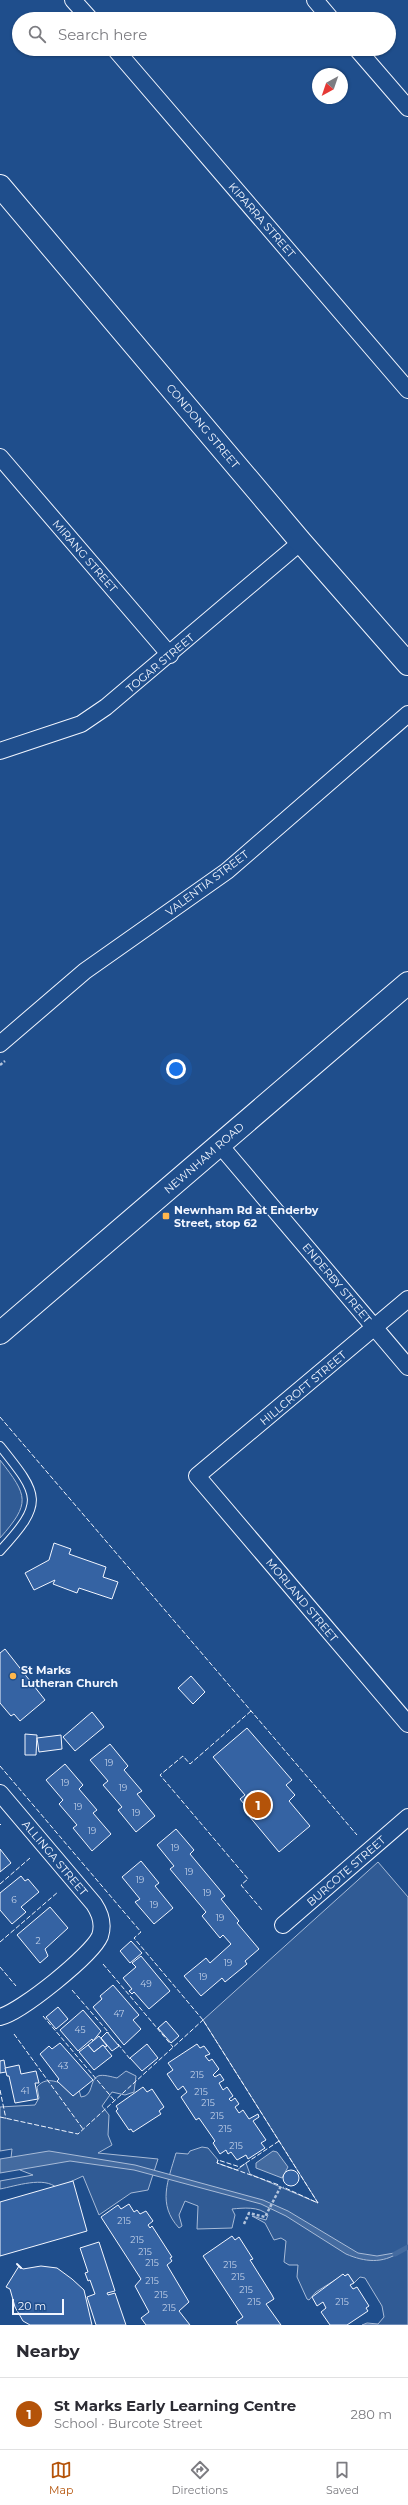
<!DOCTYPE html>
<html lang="en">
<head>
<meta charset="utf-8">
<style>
  :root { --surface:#fff; --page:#f2f2f3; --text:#2b2b33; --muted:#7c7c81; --line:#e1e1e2; --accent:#b45309 }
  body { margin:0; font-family:Montserrat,sans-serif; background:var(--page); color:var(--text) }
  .compass { position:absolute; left:312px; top:68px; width:36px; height:36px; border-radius:50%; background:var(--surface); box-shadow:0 1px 3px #0004; rotate:220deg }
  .scale { position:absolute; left:12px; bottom:10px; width:52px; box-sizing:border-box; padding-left:4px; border:2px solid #f2f6ff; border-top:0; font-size:11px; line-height:14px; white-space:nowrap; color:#f2f6ff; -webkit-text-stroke:3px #1f4e8c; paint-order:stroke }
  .you { position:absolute; left:176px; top:1069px; width:14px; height:14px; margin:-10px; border:3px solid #fff; border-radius:50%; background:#1a73e8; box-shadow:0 0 0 6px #1a73e833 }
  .badge { display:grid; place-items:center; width:26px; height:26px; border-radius:50%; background:var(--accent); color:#fff; font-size:13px; font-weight:700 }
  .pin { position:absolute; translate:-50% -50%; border:2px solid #fff; box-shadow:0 1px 4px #0006 }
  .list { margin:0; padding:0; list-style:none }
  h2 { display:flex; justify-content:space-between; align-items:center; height:52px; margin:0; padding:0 16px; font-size:17px }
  h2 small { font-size:13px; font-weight:400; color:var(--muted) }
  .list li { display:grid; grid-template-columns:26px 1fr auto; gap:12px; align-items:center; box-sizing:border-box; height:72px; padding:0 16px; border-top:1px solid var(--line) }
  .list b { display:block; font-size:15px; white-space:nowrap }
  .list p { margin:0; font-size:13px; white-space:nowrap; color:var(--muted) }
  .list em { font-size:13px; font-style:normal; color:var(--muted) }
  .icon { flex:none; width:22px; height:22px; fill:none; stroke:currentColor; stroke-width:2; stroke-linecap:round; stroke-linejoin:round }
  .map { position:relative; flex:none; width:408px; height:2325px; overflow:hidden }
  .search { position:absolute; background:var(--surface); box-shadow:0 1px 3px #0004; left:12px; right:12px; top:12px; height:44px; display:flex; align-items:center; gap:10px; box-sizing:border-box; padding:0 14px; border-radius:22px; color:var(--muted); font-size:15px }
  .sheet { height:124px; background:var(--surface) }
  nav { display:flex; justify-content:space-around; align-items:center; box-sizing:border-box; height:56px; border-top:1px solid var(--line); background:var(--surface); font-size:11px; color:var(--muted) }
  nav a { display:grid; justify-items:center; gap:2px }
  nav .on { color:var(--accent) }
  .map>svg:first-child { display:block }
  .green { fill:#305b95; stroke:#a8bbd7 }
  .water { fill:#446ba0; stroke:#a8bbd7 }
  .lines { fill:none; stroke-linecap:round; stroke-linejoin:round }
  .stream { stroke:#446ba0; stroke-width:5 }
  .building { fill:#3563a3; stroke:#f2f6ff }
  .lane-casing { stroke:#f2f6ff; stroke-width:10 }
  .street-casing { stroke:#f2f6ff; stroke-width:18 }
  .secondary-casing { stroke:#f2f6ff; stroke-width:24 }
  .primary-casing { stroke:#f2f6ff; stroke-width:24 }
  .path { stroke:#b3c4dc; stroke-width:2.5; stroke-dasharray:3 2; stroke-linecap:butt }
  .lane { stroke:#1f4e8c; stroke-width:8 }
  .street { stroke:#1f4e8c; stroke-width:16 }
  .secondary { stroke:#1f4e8c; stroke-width:22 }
  .primary { stroke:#1f4e8c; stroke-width:22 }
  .fence { stroke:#f2f6ff; stroke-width:1; stroke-dasharray:5 2; stroke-linecap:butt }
  .wall { stroke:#f2f6ff; stroke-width:2 }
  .poi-dot { fill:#ffb74d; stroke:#1f4e8c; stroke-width:1.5 }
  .labels { text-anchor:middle; stroke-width:3; stroke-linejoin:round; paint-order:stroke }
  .number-label { font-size:9px; fill:#c3d1e8 }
  .street-label { font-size:11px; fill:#f2f6ff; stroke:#1f4e8c }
  .poi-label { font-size:11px; font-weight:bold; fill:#f2f6ff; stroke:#1f4e8c; text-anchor:start }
</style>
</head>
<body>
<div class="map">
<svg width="408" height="2325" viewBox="0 0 408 2325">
  <rect width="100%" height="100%" fill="#1f4e8c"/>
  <g class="green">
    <path d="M0,1460c28,36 31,43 0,78z"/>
    <path d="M378,1862l30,35v428h-46l5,-2 11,1 6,-7 -2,-11 -17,-28 -5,-1 -6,6 -6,-9 -3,2 -2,-1 -27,17 -7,8 -2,-1 -10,-22 1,-12h-9l-5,-3 2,-21 -5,-3 -7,2 -9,-17 -13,-7 14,4 2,-5c-9,-9 -25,-7 -36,-6l3,6 -3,13 -35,1 1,-23 -13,-5 -6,14 3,11 -3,2c-22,-24 -11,-47 -3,-75l12,1 2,-3 12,-4 6,1 10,12 -1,3 20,7 9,-7 4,11 68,29 -115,-183z"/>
    <path d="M126,2071l10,5 -2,16 -9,3 -13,-3 -10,14 7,9 -1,20 4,10 -14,8 60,6 -10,31 -17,3 -32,22 -16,-39 -26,12c-13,-12 -41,-2 -57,1v-8l33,-6 -13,-5 -9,-12 1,-9 -12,2v-44l35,-2 4,-7 -2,-11c11,-14 27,-1 42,3l2,7c13,-1 8,-17 17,-21 5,-2 14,1 19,2z"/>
  </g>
  <g class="water">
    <path d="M49,2151l86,14 128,35 25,11 70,42 19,3 23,-4c-18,12 -35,10 -54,2l-60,-38 -25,-12 -127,-34 -64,-9 -70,12v-14z"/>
    <path d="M273,2151l4,1 11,15 -6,11 -26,-10v-5z"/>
  </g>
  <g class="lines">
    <path class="stream" d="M395,2254l13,-7"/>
  </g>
  <g class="building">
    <path d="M54,1543l17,6 -2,5 37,13 -3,10 15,5 -6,17 -33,-11 -2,5 -24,-9 2,-4 -21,10 -9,-17 24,-13z"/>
    <path d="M5,1649l40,51 -25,21 -6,-7 -3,2 -11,-13v-50z"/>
    <path d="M191,1676l14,16 -12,12 -15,-16z"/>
    <path d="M92,1712l12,15 -29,24 -12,-14z"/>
    <path d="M247,1728l45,52 -6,5 9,10 -6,6 21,25 -31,26 -30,-36 3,-2 -12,-15 5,-4 -32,-38z"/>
    <path d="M25,1734l12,1 -1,20h-11z"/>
    <path d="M61,1735l1,14 -23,3 -2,-14z"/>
    <path d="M110,1744l18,22 -4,4 18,21 -5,3 18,22 -19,16 -18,-22 4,-3 -19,-22 5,-4 -18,-21z"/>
    <path d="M65,1764l18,21 -4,4 18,21 -4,3 18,21 -19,17 -19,-23 4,-3 -18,-21 4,-4 -17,-20z"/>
    <path d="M176,1829l18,21 -4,4 35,42 -4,3 18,22 -2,2 22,26 -14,12 2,3 -22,18 -3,-4 -21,18 -17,-20 22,-18 4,5 21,-19 -8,-9 -3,3 -18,-22 4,-4 -36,-43 4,-3 -17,-21z"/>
    <path d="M0,1849l11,14 -11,9z"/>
    <path d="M141,1861l18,22 -4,3 18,22 -19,16 -19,-22 5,-3 -18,-22z"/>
    <path d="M21,1876l4,5 3,-2 11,13 -18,15 5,5 -14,12 -12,-14v-17z"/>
    <path d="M50,1907l18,21 -23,21 3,7 -8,7 -23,-28z"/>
    <path d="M131,1941l11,12 -12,10 -10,-12z"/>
    <path d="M141,1956l29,35 -21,18 -15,-17 -2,2 -3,-3 3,-2 -9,-11 13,-11 -4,-4z"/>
    <path d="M113,1985l26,30 -6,5 8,9 -17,16 -31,-38 9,-8 -2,-3z"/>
    <path d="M58,2007l10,12 -12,10 -10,-12z"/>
    <path d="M83,2010l18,21 -8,10 -1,-2 -14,12 -18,-21z"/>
    <path d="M166,2021l13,15 -8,7 -13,-15z"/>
    <path d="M107,2032l12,14 -7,5 -11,-13z"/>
    <path d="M99,2036l8,10 -2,1 -2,-2 -9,7 -6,-7z"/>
    <path d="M60,2043l33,37 -20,16 -16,-15 2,-2 -19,-25 9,-8 3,3z"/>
    <path d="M147,2044l11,14 -16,13 -12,-13z"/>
    <path d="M197,2044l3,4 4,-2 6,8 -5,2 4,5 3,-2 7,10 -6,6 2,2 5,-3 4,6 -5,3 4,7 4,-3 6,9 -4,3 2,2 4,-3 4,6 -4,3 4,6 4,-3 6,9 9,-5 1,3 -6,4 13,19 -5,3 4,5 -17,11 -2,-4 -9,5 -6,-8 -3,2 -2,-4 -6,4 -7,-11 2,-2 -16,-23 -3,2 -15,-23 6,-5 -4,-6 -5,4 -11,-16 6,-4 -5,-7z"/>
    <path d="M88,2045l6,7 9,-7 9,11 -18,14 -15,-18z"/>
    <path d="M4,2060l2,12 -6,1v-12z"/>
    <path d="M19,2065l2,9 15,-3 3,12h-4l3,16 -23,4 -6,-27h-2l-2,-8z"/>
    <path d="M143,2087l4,5 5,-3 12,18 -5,4 2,3 -28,18 -2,-3 -2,1 -13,-19 2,-2 -2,-3z"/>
    <circle cx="291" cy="2178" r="8"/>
    <path d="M73,2181l14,50 -87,25v-54z"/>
    <path d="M129,2204l5,8 3,-2 3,4 6,-3 7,10 -5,4 2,3 2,-2 20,31 -2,1 2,3 -5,4 22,37 -10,9 11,14h-44l-5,-7 8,-6 -14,-26 6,-7 -40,-62 17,-12 3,4z"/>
    <path d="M232,2236l3,4 4,-3 14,22 -3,1 22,35 2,4 -8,5 15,21h-43l-2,-3 7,-5 -40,-61z"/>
    <path d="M99,2242l16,49 -8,2 1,2 7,-2 11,32h-30l-9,-28 8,-3 -5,-14 -2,1 -3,-8 3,-1 -8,-24z"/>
    <path d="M19,2266l4,3 18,-3 16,2 15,11 12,11 8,35h-62l-7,-4 -8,-14 -5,-18 -4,-2z"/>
    <path d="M343,2274l2,2 3,-2 6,9 -4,2 3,4 4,-2 12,19 -3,2 2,3 -21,14h-17l-9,-13 5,-4 -3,-6 -6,4 -5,-9z"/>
  </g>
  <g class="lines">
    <defs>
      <path id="lane" d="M0,1446c40,50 45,56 0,105"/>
      <g id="street">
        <path d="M73,0l17,19"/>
        <path d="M315,0l16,19"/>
        <path d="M115,49l293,341"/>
        <path d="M357,49l51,59"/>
        <path d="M0,457l170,198"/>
        <path d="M0,751l81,-27 25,-17 195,-165"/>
        <path d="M0,1044l85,-73 142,-100 181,-157"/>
        <path d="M219,1144l189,223"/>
        <path d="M408,1299l-211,177 211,248"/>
        <path d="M0,1793l94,111c6,9 10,20 6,32 -8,19 -79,76 -100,81"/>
        <path d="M283,1925l125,-108"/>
      </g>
      <path id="secondary" d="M0,186l301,356 107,122"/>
      <path id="primary" d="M0,1333l408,-350"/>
    </defs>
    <use href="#lane" class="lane-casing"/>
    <use href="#street" class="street-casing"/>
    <use href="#secondary" class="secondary-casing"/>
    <use href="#primary" class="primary-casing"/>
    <g class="path">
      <path d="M0,1065l5,-4"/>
      <path d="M244,2224l5,-11 16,4 16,-31"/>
    </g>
    <use href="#lane" class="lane"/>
    <use href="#street" class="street"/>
    <use href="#secondary" class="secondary"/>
    <use href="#primary" class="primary"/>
    <g class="fence">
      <path d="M0,1417l357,418"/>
      <path d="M251,1711l-61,53 -7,-8 -23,19 88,104 -7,6 21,25"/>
      <path d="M0,1766l141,166 -7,6 69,82 115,183 -35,-16"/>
      <path d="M0,1825l1,-1"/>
      <path d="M0,1884l30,-26"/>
      <path d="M0,1942l58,-50"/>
      <path d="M103,1964l70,83"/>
      <path d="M0,1967l16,19"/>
      <path d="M72,1990l37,43"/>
      <path d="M43,2016l71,84"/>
      <path d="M14,2034l69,95"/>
      <path d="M118,2044l12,15"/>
      <path d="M0,2090l6,29"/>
      <path d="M0,2117l78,17 125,-114"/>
      <path d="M279,2141l-39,26 -22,-7 -1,3 62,22"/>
    </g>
    <path class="wall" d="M17,2264l4,4"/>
  </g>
  <g class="poi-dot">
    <rect x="162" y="1212" width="8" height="8" rx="2"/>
    <circle cx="13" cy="1676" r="4"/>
  </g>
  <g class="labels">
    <g class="number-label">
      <text x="109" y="1766">19</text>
      <text x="65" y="1786">19</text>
      <text x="123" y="1791">19</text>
      <text x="78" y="1810">19</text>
      <text x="136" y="1816">19</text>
      <text x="92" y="1834">19</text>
      <text x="175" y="1851">19</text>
      <text x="189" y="1875">19</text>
      <text x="140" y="1883">19</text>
      <text x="207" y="1896">19</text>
      <text x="14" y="1903">6</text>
      <text x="154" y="1908">19</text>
      <text x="220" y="1921">19</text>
      <text x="38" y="1944">2</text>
      <text x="228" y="1966">19</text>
      <text x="203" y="1980">19</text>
      <text x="146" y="1987">49</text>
      <text x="119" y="2017">47</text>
      <text x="80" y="2033">45</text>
      <text x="63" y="2069">43</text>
      <text x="197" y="2078">215</text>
      <text x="25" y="2094">41</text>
      <text x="201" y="2095">215</text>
      <text x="208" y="2106">215</text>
      <text x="217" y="2119">215</text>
      <text x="225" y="2132">215</text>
      <text x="236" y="2149">215</text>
      <text x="124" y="2224">215</text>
      <text x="137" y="2243">215</text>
      <text x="145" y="2255">215</text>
      <text x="152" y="2266">215</text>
      <text x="230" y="2268">215</text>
      <text x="238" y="2280">215</text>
      <text x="152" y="2284">215</text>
      <text x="246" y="2293">215</text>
      <text x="161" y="2298">215</text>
      <text x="254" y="2305">215</text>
      <text x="342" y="2305">215</text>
      <text x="169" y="2311">215</text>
    </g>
    <g class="street-label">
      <text transform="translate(262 220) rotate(49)" y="4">KIPARRA STREET</text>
      <text transform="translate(203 426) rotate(50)" y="4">CONDONG STREET</text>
      <text transform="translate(85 556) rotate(49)" y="4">MIRANG STREET</text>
      <text transform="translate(160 663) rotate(-40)" y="4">TOGAR STREET</text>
      <text transform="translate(207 883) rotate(-37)" y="4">VALENTIA STREET</text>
      <text transform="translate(204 1158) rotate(-41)" y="4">NEWNHAM ROAD</text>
      <text transform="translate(337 1283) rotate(50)" y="4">ENDERBY STREET</text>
      <text transform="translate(303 1388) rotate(-40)" y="4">HILLCROFT STREET</text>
      <text transform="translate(302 1600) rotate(50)" y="4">MORLAND STREET</text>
      <text transform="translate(55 1858) rotate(50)" y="4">ALLINGA STREET</text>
      <text transform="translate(346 1871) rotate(-41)" y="4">BURCOTE STREET</text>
    </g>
    <g class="poi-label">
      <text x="174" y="1214">Newnham Rd at Enderby<tspan x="174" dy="13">Street, stop 62</tspan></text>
      <text x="21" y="1674">St Marks<tspan x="21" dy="13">Lutheran Church</tspan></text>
    </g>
  </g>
</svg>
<svg class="compass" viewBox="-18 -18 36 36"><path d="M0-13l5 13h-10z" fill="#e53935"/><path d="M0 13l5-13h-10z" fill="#7c7c81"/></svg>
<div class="scale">20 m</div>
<div class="you"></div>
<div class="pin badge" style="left:258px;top:1805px">1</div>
<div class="search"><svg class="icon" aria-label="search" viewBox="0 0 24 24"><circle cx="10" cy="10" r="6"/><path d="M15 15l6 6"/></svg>Search here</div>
</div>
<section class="sheet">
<h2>Nearby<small></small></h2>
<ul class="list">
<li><span class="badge">1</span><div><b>St Marks Early Learning Centre</b><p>School · Burcote Street</p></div><em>280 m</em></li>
</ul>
</section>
<nav>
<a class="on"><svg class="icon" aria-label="map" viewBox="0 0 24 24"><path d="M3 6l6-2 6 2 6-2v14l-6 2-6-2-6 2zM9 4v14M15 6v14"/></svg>Map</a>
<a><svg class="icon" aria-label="directions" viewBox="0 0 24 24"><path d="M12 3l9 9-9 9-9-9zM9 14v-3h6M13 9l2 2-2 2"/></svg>Directions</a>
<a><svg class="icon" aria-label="saved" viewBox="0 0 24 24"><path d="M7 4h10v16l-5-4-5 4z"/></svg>Saved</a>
</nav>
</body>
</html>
